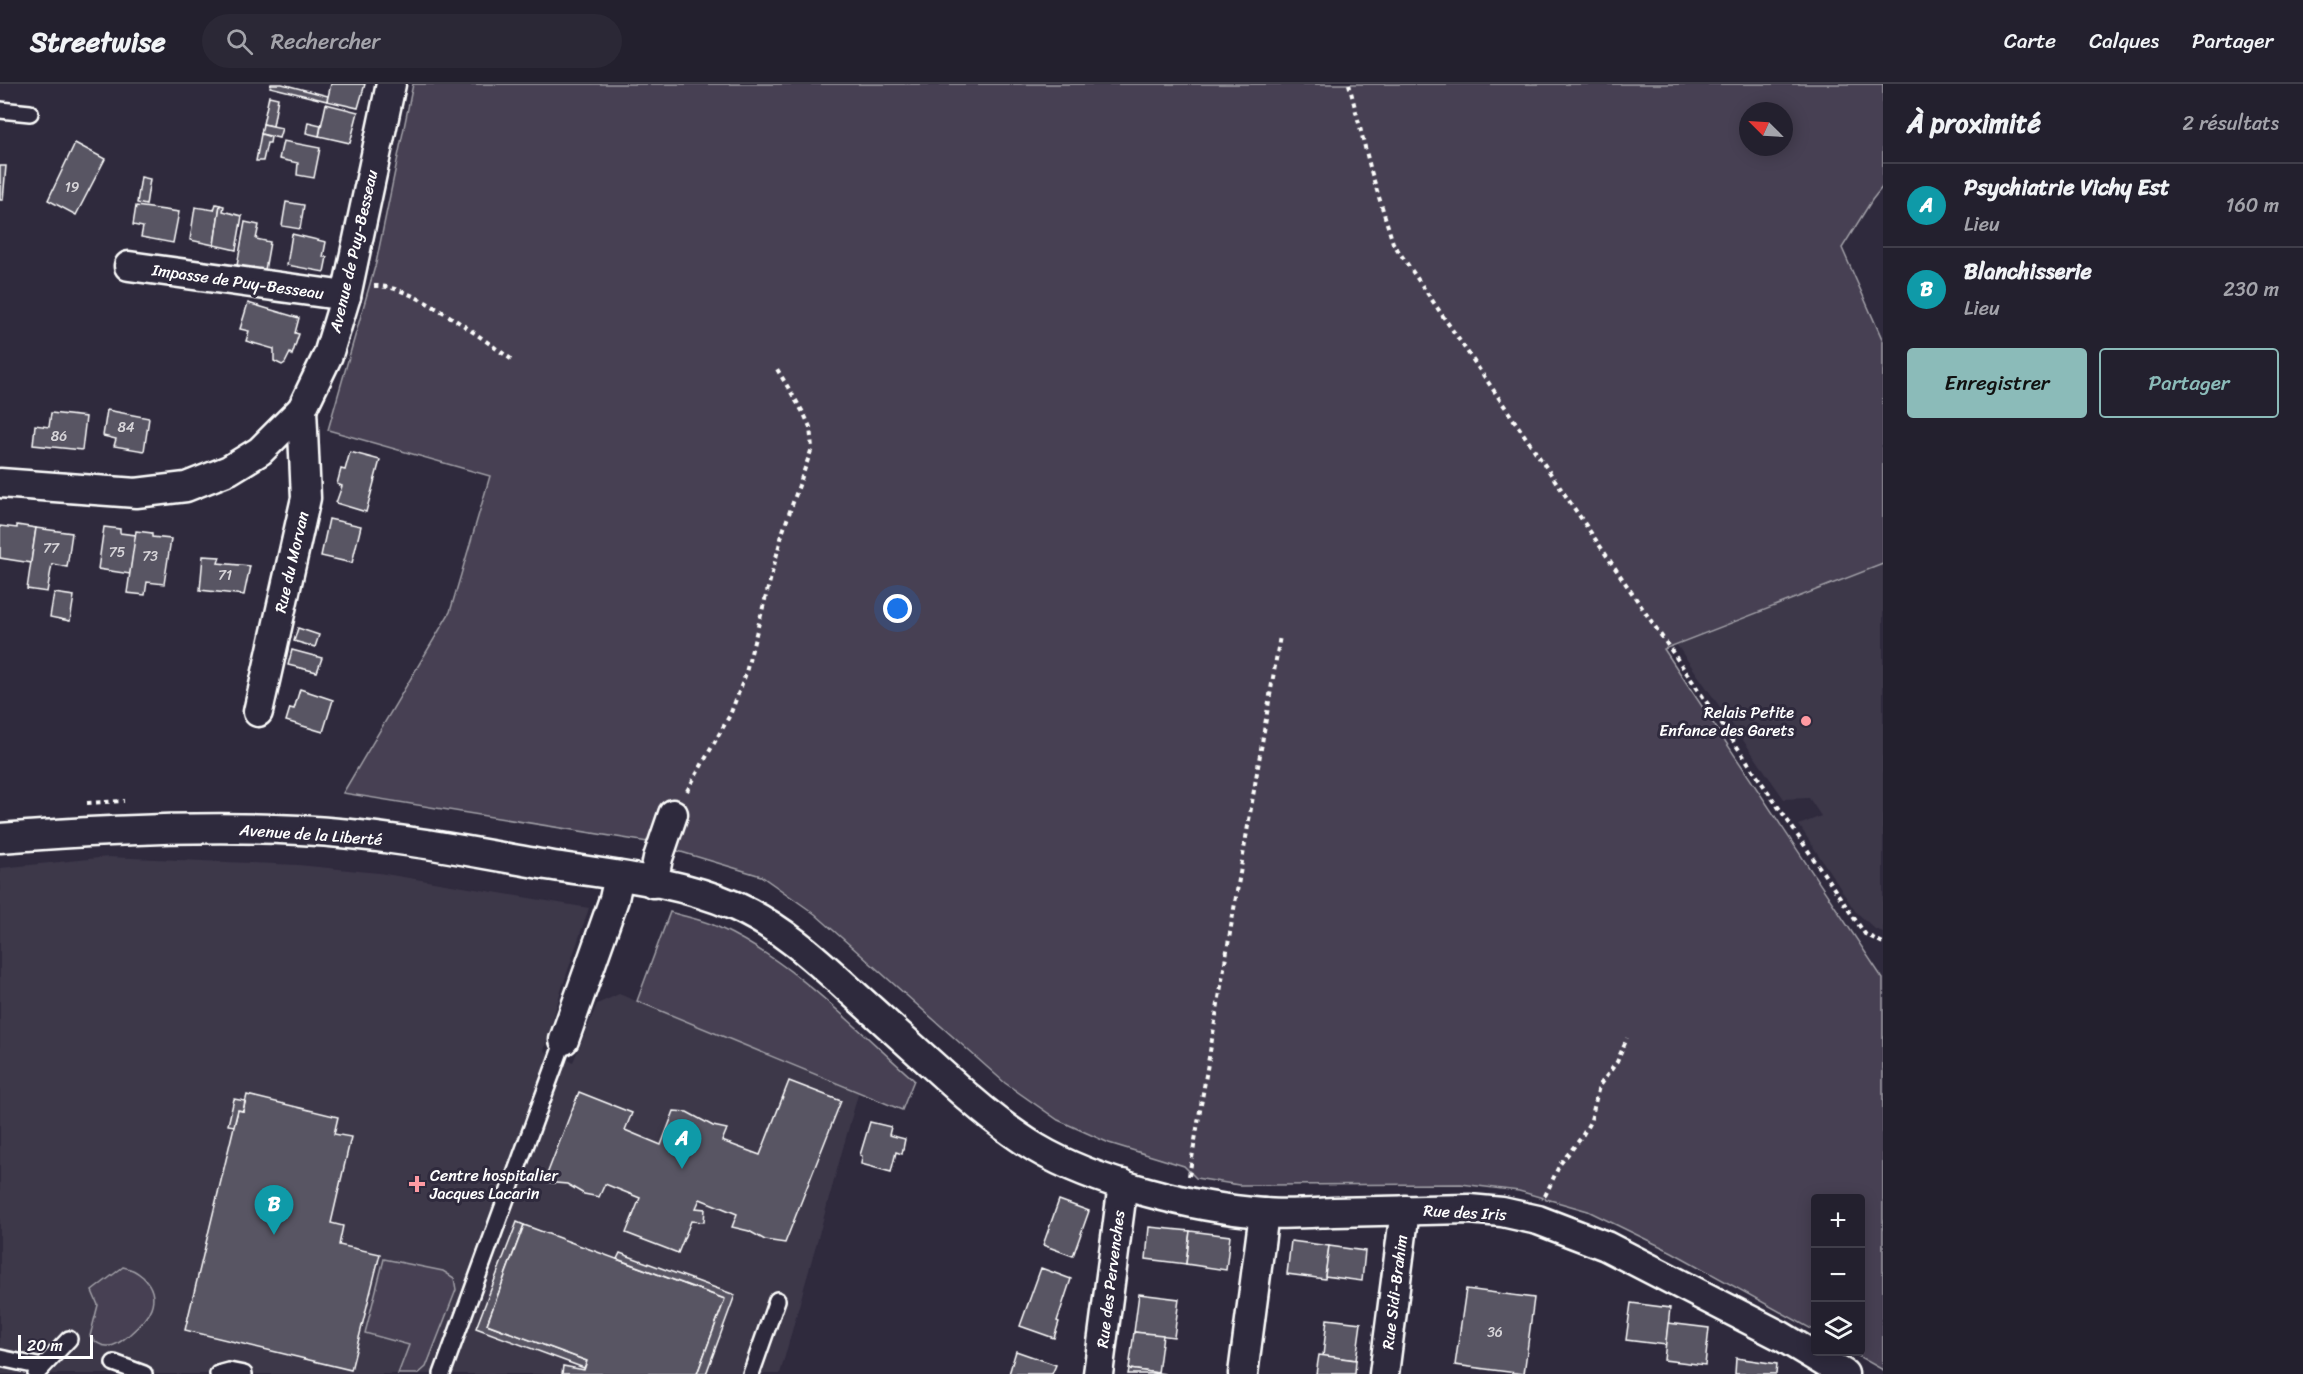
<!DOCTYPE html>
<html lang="fr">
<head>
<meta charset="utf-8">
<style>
  :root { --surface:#23202e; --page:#2b2836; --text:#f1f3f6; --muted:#a3a3aa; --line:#403e4a; --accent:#8bbbb9 }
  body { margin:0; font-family:Sriracha,sans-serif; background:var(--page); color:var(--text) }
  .controls { position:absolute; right:18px; bottom:18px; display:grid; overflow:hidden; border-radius:6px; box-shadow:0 3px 15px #0003 }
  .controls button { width:54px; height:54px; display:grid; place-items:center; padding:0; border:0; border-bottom:2px solid var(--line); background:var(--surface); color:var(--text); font:30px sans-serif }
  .compass { position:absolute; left:1739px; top:18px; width:54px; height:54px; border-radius:50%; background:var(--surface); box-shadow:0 3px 15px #0003; rotate:294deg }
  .scale { position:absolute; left:18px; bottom:15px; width:75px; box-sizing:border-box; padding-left:6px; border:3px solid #fff; border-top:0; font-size:16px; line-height:21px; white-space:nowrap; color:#fff; -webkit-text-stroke:4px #2f2a3d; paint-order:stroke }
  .you { position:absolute; left:898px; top:525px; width:21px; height:21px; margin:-15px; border:4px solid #fff; border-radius:50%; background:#1a73e8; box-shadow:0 0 0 9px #1a73e833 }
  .badge { display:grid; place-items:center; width:39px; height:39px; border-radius:50%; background:var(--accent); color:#fff; font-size:20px; font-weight:700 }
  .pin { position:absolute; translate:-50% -50px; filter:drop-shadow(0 2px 3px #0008) }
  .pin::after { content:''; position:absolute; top:32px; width:21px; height:18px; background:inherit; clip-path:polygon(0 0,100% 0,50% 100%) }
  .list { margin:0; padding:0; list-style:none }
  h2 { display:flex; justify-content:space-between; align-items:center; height:78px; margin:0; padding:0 24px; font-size:26px }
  h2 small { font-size:20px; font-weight:400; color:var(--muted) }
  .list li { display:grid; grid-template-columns:39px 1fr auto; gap:18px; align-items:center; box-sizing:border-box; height:84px; padding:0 24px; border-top:2px solid var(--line) }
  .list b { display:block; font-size:22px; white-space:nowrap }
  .list p { margin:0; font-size:20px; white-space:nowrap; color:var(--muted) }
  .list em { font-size:20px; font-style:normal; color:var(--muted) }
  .actions { display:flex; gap:12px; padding:18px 24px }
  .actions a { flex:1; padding:14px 0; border:2px solid var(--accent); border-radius:6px; text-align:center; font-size:21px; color:var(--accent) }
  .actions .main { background:var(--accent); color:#111 }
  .icon { flex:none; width:33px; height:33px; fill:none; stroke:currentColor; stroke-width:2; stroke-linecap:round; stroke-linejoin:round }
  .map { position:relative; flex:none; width:1883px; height:1290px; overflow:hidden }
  header { display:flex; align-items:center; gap:36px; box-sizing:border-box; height:84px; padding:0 30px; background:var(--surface); border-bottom:2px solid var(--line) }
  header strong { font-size:28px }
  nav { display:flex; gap:33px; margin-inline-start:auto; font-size:21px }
  .search { width:420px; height:54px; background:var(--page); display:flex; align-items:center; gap:15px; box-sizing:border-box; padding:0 21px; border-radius:33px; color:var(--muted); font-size:22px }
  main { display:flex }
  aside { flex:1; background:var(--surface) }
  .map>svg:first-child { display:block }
  .built { fill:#3c3749 }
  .green { fill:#464152; stroke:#a2a0a8; stroke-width:1.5; fill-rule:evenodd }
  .building { fill:#595564; stroke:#fff; stroke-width:1.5 }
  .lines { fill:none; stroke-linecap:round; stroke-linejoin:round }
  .service-casing { stroke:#fff; stroke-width:20 }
  .minor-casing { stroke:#fff; stroke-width:33 }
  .path { stroke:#fff; stroke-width:4; stroke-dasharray:4.5 4.5; stroke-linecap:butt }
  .service { stroke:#2f2a3d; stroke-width:15 }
  .minor { stroke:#2f2a3d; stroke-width:28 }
  .poi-dot { fill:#ff9aa2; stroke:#2f2a3d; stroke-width:2 }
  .labels { text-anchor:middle; stroke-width:6; stroke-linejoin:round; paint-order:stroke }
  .number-label { font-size:14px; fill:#d6d4d8 }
  .street-label { font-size:16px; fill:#fff; stroke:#2f2a3d }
  .poi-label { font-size:16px; fill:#fff; stroke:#2f2a3d; text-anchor:end }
</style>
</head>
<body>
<header>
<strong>Streetwise</strong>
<div class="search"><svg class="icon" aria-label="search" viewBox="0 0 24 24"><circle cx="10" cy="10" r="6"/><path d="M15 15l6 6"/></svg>Rechercher</div>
<nav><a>Carte</a><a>Calques</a><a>Partager</a></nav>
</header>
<main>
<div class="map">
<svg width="1883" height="1290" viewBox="0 0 1883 1290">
  <rect width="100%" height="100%" fill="#2f2a3d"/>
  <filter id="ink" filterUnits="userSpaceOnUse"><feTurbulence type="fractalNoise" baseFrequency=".0167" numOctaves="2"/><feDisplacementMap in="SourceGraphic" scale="12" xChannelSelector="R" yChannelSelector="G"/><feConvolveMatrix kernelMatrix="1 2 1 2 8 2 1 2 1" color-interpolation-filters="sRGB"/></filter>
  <g filter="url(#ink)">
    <g class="built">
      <path d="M1883,480v368l-8,-3 -20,-18 -56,-86 22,-9 -12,-18 -25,1 -108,-155z"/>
      <path d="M108,773l191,8 80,8 210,35 -29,86 -16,57 29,11 24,-58 22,-10 240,97 -79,283h-780v-506z"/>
    </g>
    <g class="green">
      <path d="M413,0h1470v102l-11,14 -30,48 41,93v223l-219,85 219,330v391l-32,-18h9v-154h-44l-1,133 -143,-79 -84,-41 -69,-20 -58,-7 -222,1 -43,-7 -12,-12 -75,-23 -51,-23 -53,-37 -190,-169 -54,-38 -113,-34 -305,-49 107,-181 40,-136 -162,-46 48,-167zM1748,27h36v36h-36z"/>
      <path d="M670,828c16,5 33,8 48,15 76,35 135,99 196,153l-12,30 -265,-109z"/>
      <path d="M384,1175l59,12 11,7 2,12 -30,77 -8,7h-20l11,-29 -44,-12z"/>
      <path d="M123,1183c9,2 13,4 20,10 21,21 5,42 -14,58 -5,4 -12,11 -20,11 -8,1 -14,-4 -19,-10l8,-31 -6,-14z"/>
    </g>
    <g class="building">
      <path d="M271,0h11l46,12 -1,5 -57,-14z"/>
      <path d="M331,0h34l-7,24 -31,-7z"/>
      <path d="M269,12l9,2 -5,28 -10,-2z"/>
      <path d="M326,20l32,8 -8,31 -31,-7z"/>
      <path d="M308,38l13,3 -2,11 -13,-3z"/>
      <path d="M263,40l19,4 -3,10 -18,-4z"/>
      <path d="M261,50l10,3 -1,6h-3l-4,18h-7z"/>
      <path d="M283,57l37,7 -6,30 -17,-3 1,-12 -19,-4z"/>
      <path d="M75,59l30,16 -29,56 -28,-15z"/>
      <path d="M0,82h6l-3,34h-3z"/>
      <path d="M141,93l9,2 -4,26 -9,-2z"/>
      <path d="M286,118l18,3 -4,24 -18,-3z"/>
      <path d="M216,120l4,1 -6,40 -24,-5 5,-33 19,3z"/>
      <path d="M220,121l4,1 -1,5 19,5 -6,34 -22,-5z"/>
      <path d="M136,122l43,6 -6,31 -32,-6 2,-10 -10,-2z"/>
      <path d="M245,138l14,3 -3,14 14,3 -6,34 -28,-5z"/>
      <path d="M292,150l34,8 -3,15h4l-3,15 -37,-7z"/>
      <path d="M248,219l51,15 -4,15 4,1 -7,21 -2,-2 -5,10 -3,2 -8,-4v-12l-28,-8 3,-10 -9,-2z"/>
      <path d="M107,326l42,8 -5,33 -30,-5 2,-7 -13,-3z"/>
      <path d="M51,329l35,4 -4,33 -49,-5 2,-20 14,2z"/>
      <path d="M350,368l30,8 -14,52 -30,-9 6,-17 -5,-2 4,-15 4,1z"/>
      <path d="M329,435l32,7 -9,37 -31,-7z"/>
      <path d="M17,441l19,3 -5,35 -31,-5v-32l17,2z"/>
      <path d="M104,443l16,2v4l16,2 -6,39 -32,-5z"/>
      <path d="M36,444l36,5 -5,34 -15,-3 -5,28 -20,-3z"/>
      <path d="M136,447l16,2v4l19,2 -7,45 -17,-2 -2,13 -18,-2z"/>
      <path d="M203,472l17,1 -2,6 32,3 -6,29 -44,-5z"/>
      <path d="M54,509l20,3 -4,25 -20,-4z"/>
      <path d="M298,544l21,7 -4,12 -21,-6z"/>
      <path d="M292,566l30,8 -5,14 -29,-7z"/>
      <path d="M300,605l33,11 -10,32 -37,-11 4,-13 4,1z"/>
      <path d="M789,997l52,20 -56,142 -20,-3 -16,-9 -17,-4 5,-13 -37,-15 -4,9 9,1 -1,13 -13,-1 -13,32 -52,-20 14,-35 -35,-14 -6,13 -15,-3 -17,-10 -23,-2 35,-90 53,21 -7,17 36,15 13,-34 13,1 26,14 14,3 -5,12 38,14z"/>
      <path d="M247,1011l91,22 -4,17 17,3 -20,86 12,3 -4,19 41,9 -29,116 -166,-40 53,-220 5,1z"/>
      <path d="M234,1015l11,2 -2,10 -5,-1 -4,16 -6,-1z"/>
      <path d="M870,1038l21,5 -2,8 16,4 -3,15 -6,-2 -5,20 -30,-8 1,-8 -2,-1z"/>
      <path d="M1059,1116l30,11 -16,45 -30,-11z"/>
      <path d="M517,1138l7,3 -37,99 100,37 -3,7 -108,-40z"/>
      <path d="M524,1141l201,74 -28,75h-135l1,-8 21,4 3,-9 -100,-37z"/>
      <path d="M1149,1143l41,4 -4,33 -40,-5z"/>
      <path d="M1190,1147l40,5 -4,34 -40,-6z"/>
      <path d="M1291,1157l38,5 -4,33 -38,-5z"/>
      <path d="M1329,1162l36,5 -3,30 -37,-5z"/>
      <path d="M620,1169l115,42 -29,79h-9l28,-75 -108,-40z"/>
      <path d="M1041,1184l30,11 -14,42 2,1 -5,16 -34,-12z"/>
      <path d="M1466,1205l68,9 -10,76 -69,-9z"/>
      <path d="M1139,1210l40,5 -5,38 -40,-5z"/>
      <path d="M1631,1219l39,5 -4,37 -40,-5z"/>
      <path d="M1327,1235l34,4 -5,37 -33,-4z"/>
      <path d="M1668,1239l41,5 -4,37 -41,-5z"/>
      <path d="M1134,1248l29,3 -5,38 -29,-4z"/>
      <path d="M1016,1267l40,14 -4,9h-43z"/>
      <path d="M1319,1271l37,5 -1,14h-39z"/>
      <path d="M1736,1274l41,6 -1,10h-41z"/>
      <path d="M1129,1285l29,4 8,1h-38z"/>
    </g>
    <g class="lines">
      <defs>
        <g id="service">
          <path d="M0,26l30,3"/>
          <path d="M0,1274l42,9"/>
          <path d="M114,1279l30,11"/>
          <path d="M36,1290l33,-35"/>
          <path d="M218,1290l11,-3 15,3"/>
          <path d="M442,1290l122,-334"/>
          <path d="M751,1290l26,-74"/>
        </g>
        <g id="minor">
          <path d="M129,182l217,30"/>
          <path d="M0,399l136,10 50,-6 43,-17 31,-19 42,-42 26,-54 18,-59 45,-212"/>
          <path d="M258,628l48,-214 -4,-89"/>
          <path d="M0,754c100,-8 200,-13 300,-8 79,4 157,19 235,33 66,11 138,16 200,43 47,21 83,55 120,89 32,29 63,57 94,85 27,25 56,49 87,68 59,35 159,60 227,65 23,2 48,0 71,-1 45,-1 90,-2 135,-3l33,3 36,8 68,26 175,90 63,38"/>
          <path d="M653,799l5,-25 15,-44"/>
          <path d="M564,956l50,-141 5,-23"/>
          <path d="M1098,1290l25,-190"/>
          <path d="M1243,1290l21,-161"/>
          <path d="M1384,1290l21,-164"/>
        </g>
      </defs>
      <use href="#service" class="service-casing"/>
      <use href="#minor" class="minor-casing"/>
      <g class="path">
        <path d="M1349,0l22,87 22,72 472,691 18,9"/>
        <path d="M374,202c39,-2 105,51 137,73"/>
        <path d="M687,707l43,-76 15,-39 38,-145 29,-83 -2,-21 -6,-13 -27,-45"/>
        <path d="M87,719l37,-2"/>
        <path d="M1189,1092l91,-540"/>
        <path d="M1545,1112l15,-32 21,-26 10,-18 8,-34 18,-24 10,-24"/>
      </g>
      <use href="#service" class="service"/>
      <use href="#minor" class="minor"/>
    </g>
  </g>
  <g class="poi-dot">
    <circle cx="1806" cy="637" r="6"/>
    <path d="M414 1091h6v6h6v6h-6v6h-6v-6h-6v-6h6z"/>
  </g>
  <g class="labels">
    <g class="number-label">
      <text x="72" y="108">19</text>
      <text x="126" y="348">84</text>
      <text x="59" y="357">86</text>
      <text x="51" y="469">77</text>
      <text x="117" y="473">75</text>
      <text x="150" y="477">73</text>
      <text x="225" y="496">71</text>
      <text x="1495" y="1253">36</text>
    </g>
    <g class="street-label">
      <text transform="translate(353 167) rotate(-77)" y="6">Avenue de Puy-Besseau</text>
      <text transform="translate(238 197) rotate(8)" y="6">Impasse de Puy-Besseau</text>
      <text transform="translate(291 478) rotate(-77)" y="6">Rue du Morvan</text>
      <text transform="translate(311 750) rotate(4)" y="6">Avenue de la Liberté</text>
      <text transform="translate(1465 1128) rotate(3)" y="6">Rue des Iris</text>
      <text transform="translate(1110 1195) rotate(-83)" y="6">Rue des Pervenches</text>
      <text transform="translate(1394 1208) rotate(-83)" y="6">Rue Sidi-Brahim</text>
    </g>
    <g class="poi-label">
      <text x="1794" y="634">Relais Petite<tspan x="1794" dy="18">Enfance des Garets</tspan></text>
      <text x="430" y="1097" text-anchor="start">Centre hospitalier<tspan x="430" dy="18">Jacques Lacarin</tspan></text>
    </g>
  </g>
</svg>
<div class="controls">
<button>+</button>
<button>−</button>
<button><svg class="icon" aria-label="layers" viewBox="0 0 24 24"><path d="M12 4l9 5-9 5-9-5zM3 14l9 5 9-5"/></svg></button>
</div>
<svg class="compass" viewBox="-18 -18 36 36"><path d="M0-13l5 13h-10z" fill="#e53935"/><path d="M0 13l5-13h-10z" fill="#a3a3aa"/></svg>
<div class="scale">20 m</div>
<div class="you"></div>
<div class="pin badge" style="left:682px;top:1085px;background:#0f9aa8">A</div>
<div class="pin badge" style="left:274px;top:1151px;background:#0f9aa8">B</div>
</div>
<aside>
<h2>À proximité<small>2 résultats</small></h2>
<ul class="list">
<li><span class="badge" style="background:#0f9aa8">A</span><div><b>Psychiatrie Vichy Est</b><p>Lieu</p></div><em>160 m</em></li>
<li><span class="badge" style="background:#0f9aa8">B</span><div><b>Blanchisserie</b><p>Lieu</p></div><em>230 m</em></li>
</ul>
<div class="actions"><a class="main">Enregistrer</a><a>Partager</a></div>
</aside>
</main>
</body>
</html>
